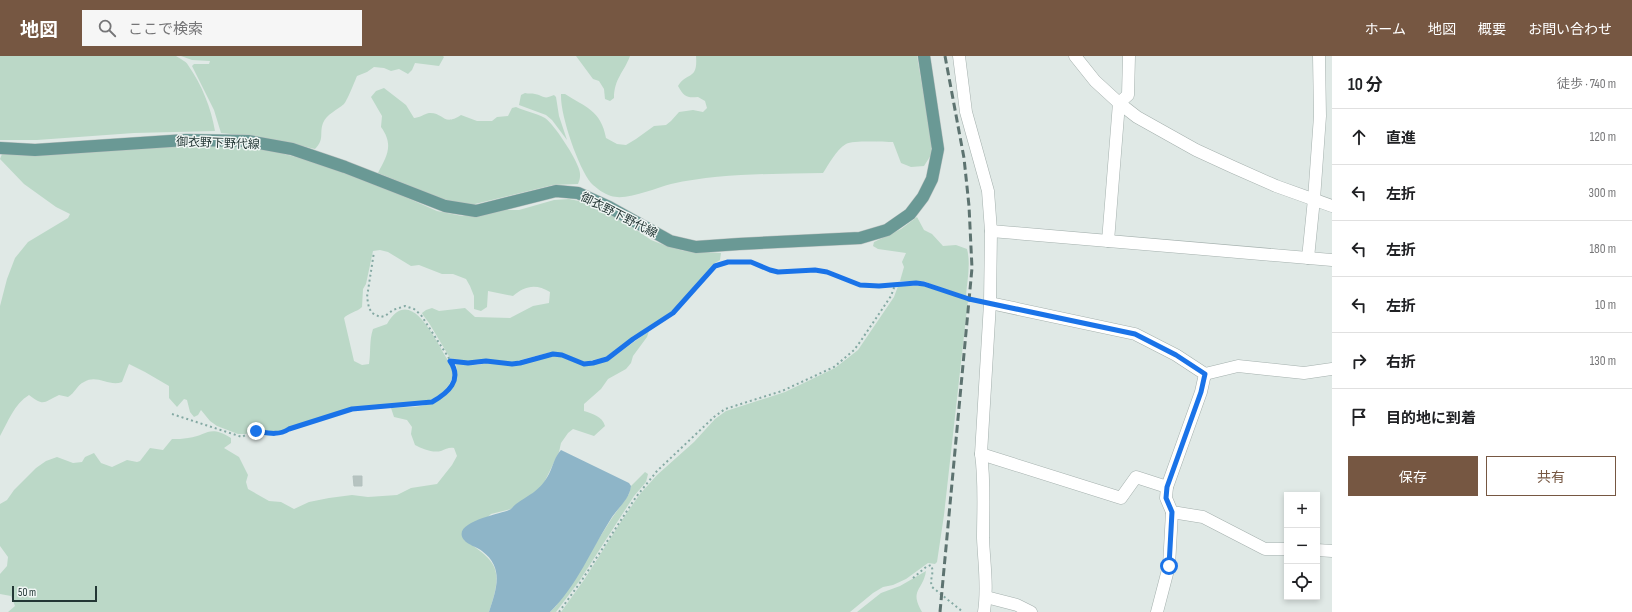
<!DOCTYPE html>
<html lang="ja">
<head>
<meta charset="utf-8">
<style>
  :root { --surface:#fff; --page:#f6f6f6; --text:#202124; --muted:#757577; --line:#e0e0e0; --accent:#765742 }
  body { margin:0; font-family:"Sofia Sans Condensed","Noto Sans JP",sans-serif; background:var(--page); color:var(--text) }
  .controls { position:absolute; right:12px; bottom:12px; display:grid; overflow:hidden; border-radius:0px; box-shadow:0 2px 6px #0003 }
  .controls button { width:36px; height:36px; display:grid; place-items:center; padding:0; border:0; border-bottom:1px solid var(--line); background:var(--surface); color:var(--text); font:20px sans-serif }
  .scale { position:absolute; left:12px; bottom:10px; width:85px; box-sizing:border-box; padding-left:4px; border:2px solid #233735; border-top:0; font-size:11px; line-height:14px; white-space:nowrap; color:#233735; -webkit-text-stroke:3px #f0f6f4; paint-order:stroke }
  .stop { position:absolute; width:12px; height:12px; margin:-9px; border:3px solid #1a73e8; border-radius:50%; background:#fff }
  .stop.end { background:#1a73e8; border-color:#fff; box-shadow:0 1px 4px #0008 }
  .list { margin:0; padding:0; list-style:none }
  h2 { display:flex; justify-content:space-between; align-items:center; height:52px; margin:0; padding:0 16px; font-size:17px }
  h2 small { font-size:13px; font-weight:400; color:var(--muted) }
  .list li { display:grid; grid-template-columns:26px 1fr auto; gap:12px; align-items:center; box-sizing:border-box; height:56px; padding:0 16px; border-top:1px solid var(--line) }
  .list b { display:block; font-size:15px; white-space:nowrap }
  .list em { font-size:13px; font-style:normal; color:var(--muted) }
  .actions { display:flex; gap:8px; padding:12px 16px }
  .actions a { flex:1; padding:9px 0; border:1px solid var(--accent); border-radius:0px; text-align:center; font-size:14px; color:var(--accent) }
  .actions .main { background:var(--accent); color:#fff }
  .icon { flex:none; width:22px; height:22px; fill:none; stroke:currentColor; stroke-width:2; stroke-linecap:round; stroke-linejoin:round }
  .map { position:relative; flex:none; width:1332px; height:556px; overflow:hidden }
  header { display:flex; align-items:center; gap:24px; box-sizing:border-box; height:56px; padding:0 20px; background:var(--accent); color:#fff }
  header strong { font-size:19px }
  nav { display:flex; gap:22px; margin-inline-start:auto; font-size:14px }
  .search { width:280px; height:36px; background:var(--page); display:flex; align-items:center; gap:10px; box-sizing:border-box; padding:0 14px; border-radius:0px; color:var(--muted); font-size:15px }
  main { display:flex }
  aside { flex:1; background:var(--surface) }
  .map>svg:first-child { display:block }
  .green { fill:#bbd8c7 }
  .water { fill:#8eb5c8 }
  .building { fill:#b6c3c0; stroke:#b3c1be }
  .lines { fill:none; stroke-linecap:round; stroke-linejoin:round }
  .minor-casing { stroke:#a4b0ad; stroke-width:13 }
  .major-casing { stroke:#bdc3c2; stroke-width:13 }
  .path { stroke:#84a9a3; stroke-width:2; stroke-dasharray:2 3; stroke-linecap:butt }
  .minor { stroke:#fff; stroke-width:12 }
  .major { stroke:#6a9995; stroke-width:12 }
  .rail { stroke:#5d7370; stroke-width:3; stroke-dasharray:8 4; stroke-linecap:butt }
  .route { stroke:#1a73e8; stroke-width:5 }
  .labels { text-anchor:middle; stroke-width:3; stroke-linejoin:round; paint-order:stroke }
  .street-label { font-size:12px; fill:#233735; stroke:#f0f6f4 }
</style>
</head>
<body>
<header>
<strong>地図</strong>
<div class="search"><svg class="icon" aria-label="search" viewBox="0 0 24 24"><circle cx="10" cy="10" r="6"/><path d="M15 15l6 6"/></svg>ここで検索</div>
<nav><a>ホーム</a><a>地図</a><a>概要</a><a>お問い合わせ</a></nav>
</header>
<main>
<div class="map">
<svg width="1332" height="556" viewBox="0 0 1332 556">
  <rect width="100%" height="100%" fill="#e0e9e6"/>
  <g class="green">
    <path d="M0,0h176c4,3 10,5 12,9 14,20 23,43 27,66l-81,2 -97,7h-37z"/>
    <path d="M181,0h262l1,1 -5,9 -24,-3 -3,7 -4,4 -9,-5 -8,2 -7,-3 -10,-1 -7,5 -10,4c-2,5 -10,25 -13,28 -7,6 -17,10 -21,19 -4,11 2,16 -8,26 -31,-8 -62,-13 -94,-16l-7,-23 -22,-44 2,-2h15l1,-3 -18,-1z"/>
    <path d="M576,0h54c-6,16 -16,23 -16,42l-4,3 -5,-2 -1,-10 -5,-8 -6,-2z"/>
    <path d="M696,0h221l14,81v18l-7,11 -13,1 -10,-4 -8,-21c-9,0 -40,-2 -47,2 -10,6 -17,20 -23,29 -51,1 -102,0 -152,11 -16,4 -44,17 -60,12 -7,-2 -15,-8 -20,-13 -13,-16 -31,-68 -30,-89h4c20,13 36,16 41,44l11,6 9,1 10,-6 18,-13 12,-1 5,-4 8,-9 14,-2 10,2 4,-4 -2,-7 -7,-4c-11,1 -14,0 -20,-11 9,-15 20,-5 18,-30z"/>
    <path d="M384,32l22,17 8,13c5,0 10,-4 15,-5 15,-1 14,14 32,2l16,6h15l5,-4 11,-1 4,-8 4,-1c9,4 20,6 29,11 9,6 31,40 34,51 2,6 1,10 -1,15l-25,1 -82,20 -29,-6 -64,-26c9,-17 16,-28 3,-46l1,-11 -11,-19 5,-6z"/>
    <path d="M525,37c3,1 7,0 10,1 10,2 8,6 19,1l2,2 3,19 8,24 -15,-20 -6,-5 -27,-10 2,-10z"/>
    <path d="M185,88l48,2 40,5 45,12 67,25 52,23 25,5 19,-1 22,-5h16l35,-10 15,-1 25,5 13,6 44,30 13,5 20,6 37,2 -1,7 -5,3 -41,47 -43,28 -25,19 -22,5 -20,-8 -13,-2 -38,10 -29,-3 -6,2 -12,1 -16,-4 -21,-35 -6,-8 -1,-2 4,-3 6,-2 7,3 26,-3 10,9 35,1 23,-12 16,-3 1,-11c-14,-9 -26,-6 -37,4l-25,-5 -1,16 -6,4 -7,-2v-13l-4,-10 -4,-7 -13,-5h-11l-23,-9 -8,1 -23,-14 -8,-2 -7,1 -7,33 -3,5 -1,18c-5,5 -14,6 -18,11l10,43 8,4 7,-1c2,-12 0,-23 4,-35l14,-5c26,-44 51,25 65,42 5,17 -12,32 -27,36l-75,6 -74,24 -24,-3 -6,5h-8l-21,-8 -7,-5 -9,-11 -3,5 -4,2 -4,-5 -3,-12 -3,-1 -7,8 -8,-9v-12l-24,-14 -16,-8 -7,18c-13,5 -25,-8 -38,0 -7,3 -9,11 -16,15l-9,-2c-15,7 -15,12 -30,0 -15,9 -21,27 -29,41v-130l7,-27 8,-21 13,-16 40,-24 2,-4 -14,-7 -32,-23 -24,-25 2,-5 29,2z"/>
    <path d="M917,161l7,13 8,4 11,12 13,-1 11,4c4,15 0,32 -1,47l-23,-6 -19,-9h-24l4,-14 -2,-5 4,-9 -28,-4 -5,-3 1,-4 27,-13z"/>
    <path d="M898,230h26l44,14 -24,215 -7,47 -2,2 -7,-1 -22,16 -13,6 -10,2 -10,6 -23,19h-289l23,-32 38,-60 18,-26 17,-19 37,-33 21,-23 11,-8 59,-19 50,-24 23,-18 36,-53z"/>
    <path d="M649,275l-2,6 -14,19 -2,7 -5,6 -18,10 -7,10 -17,15v7c9,3 18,5 21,15l-11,10 -21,-7 -5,4 -7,10 -2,9 -17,35 -31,22 -20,5 -27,26c37,23 38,32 25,72h-481l7,-6 -4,-10 -11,-2v-20l7,-8 1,-9 -8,-11v-42l7,-4 7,-10 22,-22 10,-7 11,-4 16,6 9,-1 3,-5 9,-4 7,10 11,4 15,-7 10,2 3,-1 10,-13 13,2 9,-11c5,0 11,0 16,-1 20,-2 20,-14 43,0v5l-7,5 15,9 9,18 -2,7 2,7 21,12 12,1 13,7 15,-7 20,-4 23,-3 16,2 29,-2 14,-7 26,-4 15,-19 5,-9 -3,-8c-5,-1 -8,1 -13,3 -9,2 -18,-2 -26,-6l-4,-11 1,-7 -5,-7 -13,-3 -3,-9c27,-2 38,2 58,-18 8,-9 9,-15 7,-26l22,1 9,-2 32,2 33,-10 10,1 16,7 15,2 16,-5z"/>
    <path d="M645,416l3,2 -2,8 -12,14 -54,84 -24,32h-6l6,-6 56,-88 17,-24 2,-8z"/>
    <path d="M926,515c-3,20 -17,18 -4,41h-65l24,-19 19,-7z"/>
  </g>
  <path class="water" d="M561,394l68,33 2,3c-1,12 -12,21 -19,31 -20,31 -35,69 -62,95h-61c7,-22 16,-44 -7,-61 -5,-4 -14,-6 -18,-11 -14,-18 37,-26 45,-30 3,-1 4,-4 7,-6 14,-10 24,-13 33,-30 4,-8 6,-18 12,-24z"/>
  <path class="building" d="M353,420h9v10h-8z"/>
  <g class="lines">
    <defs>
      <g id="minor">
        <path d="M959,0l7,56 22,79 3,40 -1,72 -9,151c4,28 2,56 2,84 1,25 5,49 1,74"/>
        <path d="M1075,0l20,25 24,22 18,14 59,33 37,17 43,19 56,20"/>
        <path d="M991,175l341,29"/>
        <path d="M1108,185l11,-138 9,-8 1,-39"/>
        <path d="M1308,202l6,-59 6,-83 -1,-60"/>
        <path d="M990,247l145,31 41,21 29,19 -4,18 -34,95 -1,11 6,14 31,5 62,32h22"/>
        <path d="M1205,318l33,-8 66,7 28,-4"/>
        <path d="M981,398l140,44 15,-21 31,10"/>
        <path d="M1317,494l15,1"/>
        <path d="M986,541l31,8 14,7"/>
        <path d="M1157,556l12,-46 3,-54"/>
      </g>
      <path id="major" d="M0,92l35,2 151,-10 62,1 44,8 53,18 100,39 31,5 80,-20 22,2 31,14 61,34 26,6 43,-3 121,-6 27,-8 23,-16 13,-17 9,-18 6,-30 -14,-93"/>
    </defs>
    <use href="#minor" class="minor-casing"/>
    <use href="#major" class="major-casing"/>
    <g class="path">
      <path d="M450,305l18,2 18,-2 27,3 7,-1 33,-9 9,1 22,9 9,-1 14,-4 26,-20 40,-26 37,-43 10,-6 8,-2h23l12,6 15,4 37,-2 12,2 33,13 19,1 37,-3 8,1 54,17"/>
      <path d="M172,358l70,23c4,-2 8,-5 12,-6 12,-3 19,8 35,-2l63,-20 22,-3 45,-2 12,-2 11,-6 13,-16 1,-8 -2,-6 -33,-51 -7,-6 -9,-3 -12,4 -8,6 -5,1 -8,-4 -3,-5 -2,-11 7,-45"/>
      <path d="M913,522l13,-11 5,-2c4,8 -2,14 1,22l31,25"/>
      <path d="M559,556l23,-32 54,-83 21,-26 57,-54 11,-8 57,-18 52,-24 20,-17 6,-8 31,-46 4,-11"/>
    </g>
    <use href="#minor" class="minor"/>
    <use href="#major" class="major"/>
    <path class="rail" d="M940,556l32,-344 -3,-62 -5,-48 -19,-102"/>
  </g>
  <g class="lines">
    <path class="route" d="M256,375c12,2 22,5 33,-2l63,-20 80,-7c16,-9 31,-22 18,-41l18,2 18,-2 26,3 8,-1 33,-9 9,1 22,9 9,-1 14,-4 26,-20 40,-26 42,-47 13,-4h23l19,8 8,2 37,-2 12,2 33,13 19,1 37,-3 8,1 45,15 166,35 41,21 29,19 -4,18 -34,95 -1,11 6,14 -3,54"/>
  </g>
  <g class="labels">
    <g class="street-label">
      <text transform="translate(218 87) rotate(2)" y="4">御衣野下野代線</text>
      <text transform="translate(619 159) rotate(27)" y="4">御衣野下野代線</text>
    </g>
  </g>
</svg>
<div class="controls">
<button>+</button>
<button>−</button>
<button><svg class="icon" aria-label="locate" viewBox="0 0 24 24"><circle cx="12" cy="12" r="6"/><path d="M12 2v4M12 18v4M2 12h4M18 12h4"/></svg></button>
</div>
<div class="scale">50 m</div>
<div class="stop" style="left:1169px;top:510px"></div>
<div class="stop end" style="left:256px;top:375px"></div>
</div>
<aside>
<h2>10 分<small>徒歩 · 740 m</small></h2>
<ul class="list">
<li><svg class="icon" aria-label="ahead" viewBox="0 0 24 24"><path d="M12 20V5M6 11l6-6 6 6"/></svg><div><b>直進</b></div><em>120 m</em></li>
<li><svg class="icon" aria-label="left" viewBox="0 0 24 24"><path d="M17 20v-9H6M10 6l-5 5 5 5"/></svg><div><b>左折</b></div><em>300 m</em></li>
<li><svg class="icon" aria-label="left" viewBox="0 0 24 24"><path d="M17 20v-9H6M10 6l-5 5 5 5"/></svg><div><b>左折</b></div><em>180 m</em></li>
<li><svg class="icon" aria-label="left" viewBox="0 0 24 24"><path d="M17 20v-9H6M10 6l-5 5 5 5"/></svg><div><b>左折</b></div><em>10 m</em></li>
<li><svg class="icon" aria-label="right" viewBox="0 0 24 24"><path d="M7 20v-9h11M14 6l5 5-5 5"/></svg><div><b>右折</b></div><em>130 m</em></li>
<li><svg class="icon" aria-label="arrive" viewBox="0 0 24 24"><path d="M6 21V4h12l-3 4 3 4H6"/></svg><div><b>目的地に到着</b></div></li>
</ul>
<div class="actions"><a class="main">保存</a><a>共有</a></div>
</aside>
</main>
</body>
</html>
